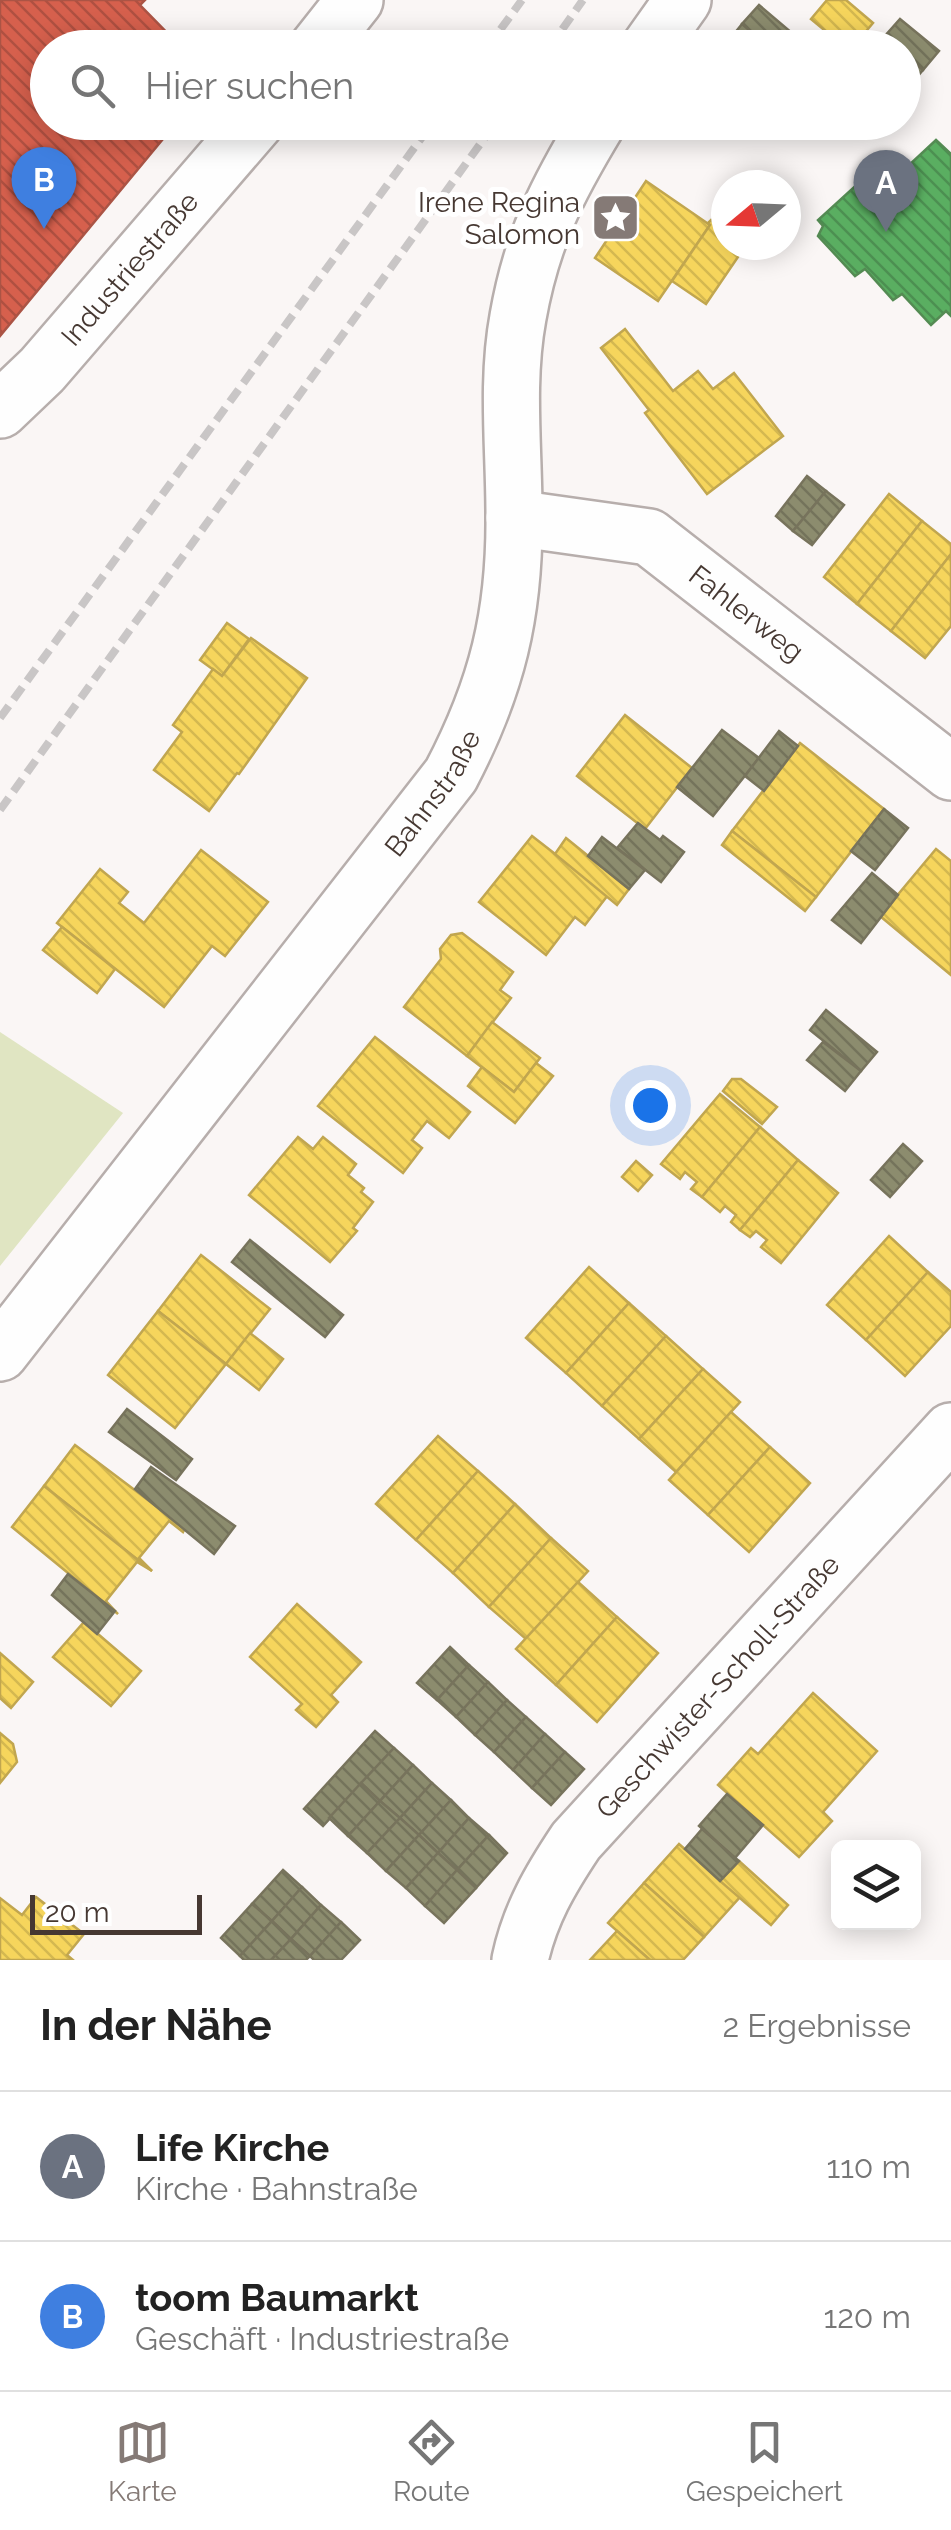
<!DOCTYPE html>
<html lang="de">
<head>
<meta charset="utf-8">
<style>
  :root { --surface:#fff; --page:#f2f2f2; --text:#222; --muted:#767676; --line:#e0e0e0; --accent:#857a76 }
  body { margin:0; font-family:Raleway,sans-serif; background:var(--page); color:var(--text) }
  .controls { position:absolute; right:30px; bottom:30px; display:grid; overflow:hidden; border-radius:15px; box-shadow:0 5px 25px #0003 }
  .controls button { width:90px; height:90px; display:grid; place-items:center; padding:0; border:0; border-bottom:2px solid var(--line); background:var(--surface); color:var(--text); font:50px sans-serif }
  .compass { position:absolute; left:711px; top:170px; width:90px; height:90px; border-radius:50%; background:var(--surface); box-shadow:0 5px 25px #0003; rotate:251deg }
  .scale { position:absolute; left:30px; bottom:25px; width:172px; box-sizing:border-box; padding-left:10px; border:5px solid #463832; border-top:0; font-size:28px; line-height:35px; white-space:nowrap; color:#463832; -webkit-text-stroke:8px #fff; paint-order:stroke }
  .you { position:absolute; left:650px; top:1105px; width:35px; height:35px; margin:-25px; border:8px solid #fff; border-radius:50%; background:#1a73e8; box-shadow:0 0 0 15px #1a73e833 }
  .badge { display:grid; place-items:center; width:65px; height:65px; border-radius:50%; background:var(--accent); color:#fff; font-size:32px; font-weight:700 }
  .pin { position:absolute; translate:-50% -82px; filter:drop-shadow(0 2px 5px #0008) }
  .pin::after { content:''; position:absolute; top:52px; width:35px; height:30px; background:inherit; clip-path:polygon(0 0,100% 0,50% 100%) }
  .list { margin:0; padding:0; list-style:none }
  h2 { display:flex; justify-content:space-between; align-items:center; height:130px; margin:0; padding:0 40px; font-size:42px }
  h2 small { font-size:32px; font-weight:400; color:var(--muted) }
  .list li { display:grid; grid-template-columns:65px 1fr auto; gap:30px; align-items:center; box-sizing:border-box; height:150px; padding:0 40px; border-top:2px solid var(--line) }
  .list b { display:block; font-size:38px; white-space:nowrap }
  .list p { margin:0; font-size:32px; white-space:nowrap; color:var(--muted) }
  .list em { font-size:32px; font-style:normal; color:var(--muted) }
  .icon { flex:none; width:55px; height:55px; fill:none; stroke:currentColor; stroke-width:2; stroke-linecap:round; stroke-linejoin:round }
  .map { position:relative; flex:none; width:951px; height:1960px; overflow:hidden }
  .search { position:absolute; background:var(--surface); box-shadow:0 5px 25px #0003; left:30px; right:30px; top:30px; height:110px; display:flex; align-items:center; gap:25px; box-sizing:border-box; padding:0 35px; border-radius:55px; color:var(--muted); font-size:38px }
  .sheet { height:430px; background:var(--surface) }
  nav { display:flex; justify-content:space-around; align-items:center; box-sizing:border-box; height:140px; border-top:2px solid var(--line); background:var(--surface); font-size:28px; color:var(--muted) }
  nav a { display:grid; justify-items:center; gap:5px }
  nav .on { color:var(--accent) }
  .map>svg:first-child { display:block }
  .green { fill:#e0e5c2 }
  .homes { fill:url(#homes-back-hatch); stroke:#c1a64f; stroke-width:2.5 }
  .shops { fill:url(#shops-back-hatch); stroke:#ab5445; stroke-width:2.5 }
  .public { fill:url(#public-back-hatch); stroke:#548b53; stroke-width:2.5 }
  .industry { fill:url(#industry-back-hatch); stroke:#77735c; stroke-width:2.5 }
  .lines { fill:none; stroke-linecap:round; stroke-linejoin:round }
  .minor-casing { stroke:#b7aeac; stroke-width:60 }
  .minor { stroke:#fefefe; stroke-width:55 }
  .rail { stroke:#c9c6c6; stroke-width:8; stroke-dasharray:15 8; stroke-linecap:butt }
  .labels { text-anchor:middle; stroke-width:10; stroke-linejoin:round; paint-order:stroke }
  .poi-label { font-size:28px; fill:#463832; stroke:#fff; text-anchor:end }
  .street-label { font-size:28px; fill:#463832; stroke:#fff }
</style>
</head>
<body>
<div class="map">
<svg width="951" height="1960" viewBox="0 0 951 1960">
  <defs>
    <pattern id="homes-back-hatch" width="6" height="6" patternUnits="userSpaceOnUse" patternTransform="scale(2.5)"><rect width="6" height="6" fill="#f6d55c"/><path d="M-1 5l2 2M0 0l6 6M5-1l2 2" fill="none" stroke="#d4b850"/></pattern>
    <pattern id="shops-back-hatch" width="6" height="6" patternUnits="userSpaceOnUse" patternTransform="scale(2.5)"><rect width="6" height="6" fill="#d6604d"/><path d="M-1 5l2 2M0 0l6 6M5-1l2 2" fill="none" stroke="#af5041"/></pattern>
    <pattern id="public-back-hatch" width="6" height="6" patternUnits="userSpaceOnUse" patternTransform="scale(2.5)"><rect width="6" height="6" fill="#5aae61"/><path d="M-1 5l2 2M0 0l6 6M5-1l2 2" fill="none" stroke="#4c8f51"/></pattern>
    <pattern id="industry-back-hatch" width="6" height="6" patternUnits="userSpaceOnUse" patternTransform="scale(2.5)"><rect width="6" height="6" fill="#8c8c6e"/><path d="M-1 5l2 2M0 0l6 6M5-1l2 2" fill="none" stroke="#74735b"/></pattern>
  </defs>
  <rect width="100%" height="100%" fill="#faf6f5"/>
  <path class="green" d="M0,1032l123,81 -123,153z"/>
  <g class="homes">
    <path d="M827,0h19l27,23 -21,25h-6l-35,-29z"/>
    <path d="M646,181l64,44 -52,76 -63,-43z"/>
    <path d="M711,220l15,15v10h10l6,6 -36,53 -34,-23 38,-56 -2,-2z"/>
    <path d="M625,329l48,62 25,-20 15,18 21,-16 49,63 -76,58 -62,-81 4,-3 -48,-62z"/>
    <path d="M889,494l33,27 -65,83 -33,-27z"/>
    <path d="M922,521l29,23v10l-60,77 -34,-27z"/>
    <path d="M951,554v72l-26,32 -34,-27z"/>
    <path d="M227,623l22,16 -27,37 -22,-16z"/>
    <path d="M251,638l56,40 -68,96 -2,-1 -28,38 -55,-41 28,-38 -9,-7 40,-56 9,7z"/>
    <path d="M625,715l67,53 -47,61 -68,-53z"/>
    <path d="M800,743l84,66 -68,88 -84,-66z"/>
    <path d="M732,831l84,66 -11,14 -83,-66z"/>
    <path d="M532,836l76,59 -23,30 -10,-8 -29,38 -67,-53z"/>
    <path d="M566,838l63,51 -12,16 -62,-51z"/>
    <path d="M936,849l15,12v114l-71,-59z"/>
    <path d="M201,850l67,52 -43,54 -13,-10 -48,61 -107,-84 43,-54 28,23 -9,11 25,20z"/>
    <path d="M62,927l53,42 -18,24 -54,-43z"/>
    <path d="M462,933l51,39 -13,18 11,8 -44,58 -63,-49 37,-48 -1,-10 11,-14z"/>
    <path d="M492,1022l48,36 -26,34 -47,-36z"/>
    <path d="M375,1037l95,75 -21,26 -22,-17 -15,19 10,8 -19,25 -85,-67z"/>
    <path d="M536,1063l17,13 -38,47 -47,-37 14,-19 32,25z"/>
    <path d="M732,1079h9l36,28 -15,17 -39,-33z"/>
    <path d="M720,1094l40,33 -58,70 -11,-8 6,-7 -12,-10 -5,7 -19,-15z"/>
    <path d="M760,1127l38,33 -58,70 -9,-8 5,-7 -11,-9 -5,6 -18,-15z"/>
    <path d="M298,1137l15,12 10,-12 33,27 -8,11 16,13 -3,4 12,10 -20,26 4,3 -27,31 -81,-67z"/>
    <path d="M798,1160l40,33 -57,70 -20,-16 6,-7 -11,-9 -6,6 -10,-7z"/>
    <path d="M636,1161l16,14 -14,16 -16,-14z"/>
    <path d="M889,1236l39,36 -62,68 -39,-35z"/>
    <path d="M201,1255l69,54 -44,55 -68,-53z"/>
    <path d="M589,1267l40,36 -63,70 -40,-35z"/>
    <path d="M928,1272l23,20v34l-46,50 -39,-36z"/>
    <path d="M629,1303l37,33 -64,70 -36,-33z"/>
    <path d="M158,1311l68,53 -51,64 -67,-53z"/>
    <path d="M250,1333l33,26 -24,31 -33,-26z"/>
    <path d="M666,1336l37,33 -64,70 -37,-33z"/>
    <path d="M703,1369l37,33 -64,70 -37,-33z"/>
    <path d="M731,1412l39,35 -62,68 -39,-35z"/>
    <path d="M438,1436l40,35 -62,69 -40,-36z"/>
    <path d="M75,1445l110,83 -2,4 -14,-11 -30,37 13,13 -108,-85z"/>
    <path d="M770,1447l40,36 -61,69 -41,-37z"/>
    <path d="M478,1471l37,33 -62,69 -37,-33z"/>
    <path d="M44,1486l108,85 -15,-9 -31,39 12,13 -106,-87z"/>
    <path d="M515,1504l36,34 -62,69 -36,-34z"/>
    <path d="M551,1538l37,33 -62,68 -37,-32z"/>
    <path d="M578,1582l39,35 -61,68 -40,-36z"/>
    <path d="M297,1604l64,58 -30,33 7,7 -22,25 -20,-17 6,-6 -52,-47z"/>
    <path d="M617,1617l41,36 -61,69 -41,-37z"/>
    <path d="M84,1622l57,49 -30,35 -58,-49z"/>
    <path d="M0,1653l33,29 -22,26 -11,-10z"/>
    <path d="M813,1693l64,58 -54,61 9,9 -33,36 -81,-72 33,-37 7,6z"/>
    <path d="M0,1733l13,11 4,18 -17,21z"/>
    <path d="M679,1844l61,53 -36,40 -60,-54z"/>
    <path d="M739,1861l49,44 -17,20 -51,-44z"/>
    <path d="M644,1883l60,54 -21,23h-33l-42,-37z"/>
    <path d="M36,1897l48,37 -17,21 6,5h-73v-62l22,17z"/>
    <path d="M617,1931l33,29h-60z"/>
  </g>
  <path class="shops" d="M0,0h145l-5,5 42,43h-134v74h129l-177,214z"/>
  <path class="public" d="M936,140l15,14v162l-5,-5 -15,14 -29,-31 -9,6 -28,-31 -10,7 -37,-40 5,-10 -5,-6 43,-39 6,9 31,-29 8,7z"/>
  <g class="industry">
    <path d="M759,5l46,39 -4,4h-31l-28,-24z"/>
    <path d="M900,19l39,32 -16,19 -19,-15v-7h-9l-12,-10z"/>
    <path d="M742,24l28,24h-40l-4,-4z"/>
    <path d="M904,55l19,15 -17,20 -2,-2z"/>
    <path d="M807,476l19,15 -33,40 -17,-15z"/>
    <path d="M826,491l18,14 -32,40 -19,-14z"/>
    <path d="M722,730l37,28 -46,58 -36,-29z"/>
    <path d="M779,731l19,15 -34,45 -19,-15z"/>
    <path d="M884,809l24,19 -33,42 -24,-19z"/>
    <path d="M638,823l22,17 3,-4 21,16 -23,30 -44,-34z"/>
    <path d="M602,837l43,33 -16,19 -41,-33z"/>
    <path d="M872,873l26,22 -37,48 -29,-23z"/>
    <path d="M826,1010l51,42 -16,19 -51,-41z"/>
    <path d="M823,1042l38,29 -16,20 -38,-31z"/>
    <path d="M903,1144l19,17 -32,36 -19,-17z"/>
    <path d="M250,1240l93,75 -18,22 -93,-75z"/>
    <path d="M127,1409l65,50 -16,21 -67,-48z"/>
    <path d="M151,1467l84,59 -21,28 -79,-65z"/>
    <path d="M68,1574l47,37 -18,23 -45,-39z"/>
    <path d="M450,1647l19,18 -32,35 -20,-17z"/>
    <path d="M469,1665l19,17 -32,35 -19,-17z"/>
    <path d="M488,1682l19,18 -32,35 -19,-18z"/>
    <path d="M507,1700l19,17 -32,35 -19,-17z"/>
    <path d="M526,1717l19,17 -32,36 -19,-18z"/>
    <path d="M375,1731l19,17 -71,78 -19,-17z"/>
    <path d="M545,1734l20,18 -33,36 -19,-18z"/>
    <path d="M394,1748l19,17 -33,36 -19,-18z"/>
    <path d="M565,1752l19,17 -33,36 -19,-17z"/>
    <path d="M413,1765l19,18 -32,35 -20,-17z"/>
    <path d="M361,1783l19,18 -32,35 -19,-18z"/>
    <path d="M432,1783l19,17 -32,35 -19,-17z"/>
    <path d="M727,1794l36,31 -28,33 -36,-32z"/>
    <path d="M451,1800l18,18 -31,35 -19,-18z"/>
    <path d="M380,1801l20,17 -33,35 -19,-17z"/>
    <path d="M400,1818l19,17 -33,36 -19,-18z"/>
    <path d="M469,1818l20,17 -32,35 -19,-17z"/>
    <path d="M702,1829l37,32 -19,20 -35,-32z"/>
    <path d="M419,1835l19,18 -32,35 -20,-17z"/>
    <path d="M489,1835l18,18 -31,35 -19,-18z"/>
    <path d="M438,1853l19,17 -32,36 -19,-18z"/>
    <path d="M283,1870l19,17 -30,34 -20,-17z"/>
    <path d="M457,1870l19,18 -32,35 -19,-17z"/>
    <path d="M302,1887l19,18 -30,34 -19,-18z"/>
    <path d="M252,1904l20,17 -32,35 -19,-18z"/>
    <path d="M321,1905l20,17 -31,34 -19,-17z"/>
    <path d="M272,1921l19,18 -20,21h-27l-4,-4z"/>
    <path d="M341,1922l19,18 -19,20h-27l-4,-4z"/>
    <path d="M291,1939l19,17 -4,4h-35z"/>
  </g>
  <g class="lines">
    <defs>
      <g id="minor">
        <path d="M317,48l38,-48"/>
        <path d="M649,48l34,-48"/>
        <path id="s1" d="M0,410l42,-40 214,-248"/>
        <path id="s2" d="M514,518l135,19 302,235"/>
        <path id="s3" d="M0,1353l451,-578c46,-88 64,-161 63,-261 0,-66 -8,-132 4,-197 14,-79 39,-127 80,-195"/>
        <path id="s4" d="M520,1960c10,-46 30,-80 56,-119l375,-410"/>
      </g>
    </defs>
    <use href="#minor" class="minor-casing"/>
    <use href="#minor" class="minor"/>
    <g class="rail">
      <path d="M487,48l35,-48"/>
      <path d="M549,48l34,-48"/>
      <path d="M0,718l433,-596"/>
      <path d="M0,810l496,-688"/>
    </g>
  </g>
  <defs>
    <symbol id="sight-square" viewBox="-11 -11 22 22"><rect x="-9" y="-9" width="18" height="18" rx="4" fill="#857a76" stroke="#fff"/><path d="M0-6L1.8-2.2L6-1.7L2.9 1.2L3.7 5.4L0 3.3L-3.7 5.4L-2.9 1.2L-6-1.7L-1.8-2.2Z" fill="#fff"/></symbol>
  </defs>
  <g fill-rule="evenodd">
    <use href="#sight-square" x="588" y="190" width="55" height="55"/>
  </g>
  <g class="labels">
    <g class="poi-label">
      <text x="580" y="212">Irene Regina<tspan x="580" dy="32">Salomon</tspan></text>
    </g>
    <g class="street-label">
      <text dy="10" stroke="none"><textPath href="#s1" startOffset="192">Industriestraße</textPath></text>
      <text dy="10" stroke="none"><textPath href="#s2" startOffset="260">Fahlerweg</textPath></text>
      <text dy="10" stroke="none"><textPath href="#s3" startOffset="708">Bahnstraße</textPath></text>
      <text dy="10" stroke="none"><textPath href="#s4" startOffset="342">Geschwister-Scholl-Straße</textPath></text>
    </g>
  </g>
</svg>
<div class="controls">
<button><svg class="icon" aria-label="layers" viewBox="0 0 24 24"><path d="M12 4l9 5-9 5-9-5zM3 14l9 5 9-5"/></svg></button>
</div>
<svg class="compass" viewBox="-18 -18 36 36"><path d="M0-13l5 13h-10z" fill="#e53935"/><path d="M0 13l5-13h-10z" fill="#767676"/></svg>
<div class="scale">20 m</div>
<div class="you"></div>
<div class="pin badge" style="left:886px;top:232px;background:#6b7280">A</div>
<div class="pin badge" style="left:44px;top:229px;background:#3f7fe0">B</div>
<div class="search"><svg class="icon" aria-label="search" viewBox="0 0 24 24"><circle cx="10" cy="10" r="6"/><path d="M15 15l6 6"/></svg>Hier suchen</div>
</div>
<section class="sheet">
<h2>In der Nähe<small>2 Ergebnisse</small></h2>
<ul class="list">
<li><span class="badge" style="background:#6b7280">A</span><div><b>Life Kirche</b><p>Kirche · Bahnstraße</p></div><em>110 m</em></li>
<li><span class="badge" style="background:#3f7fe0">B</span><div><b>toom Baumarkt</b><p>Geschäft · Industriestraße</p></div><em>120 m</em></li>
</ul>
</section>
<nav>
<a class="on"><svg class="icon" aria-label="map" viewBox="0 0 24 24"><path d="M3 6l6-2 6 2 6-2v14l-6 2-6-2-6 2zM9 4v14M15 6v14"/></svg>Karte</a>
<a><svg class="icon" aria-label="directions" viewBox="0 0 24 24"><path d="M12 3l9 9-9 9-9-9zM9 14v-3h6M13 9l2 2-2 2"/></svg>Route</a>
<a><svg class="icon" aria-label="saved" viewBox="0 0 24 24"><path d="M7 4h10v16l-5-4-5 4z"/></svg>Gespeichert</a>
</nav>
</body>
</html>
